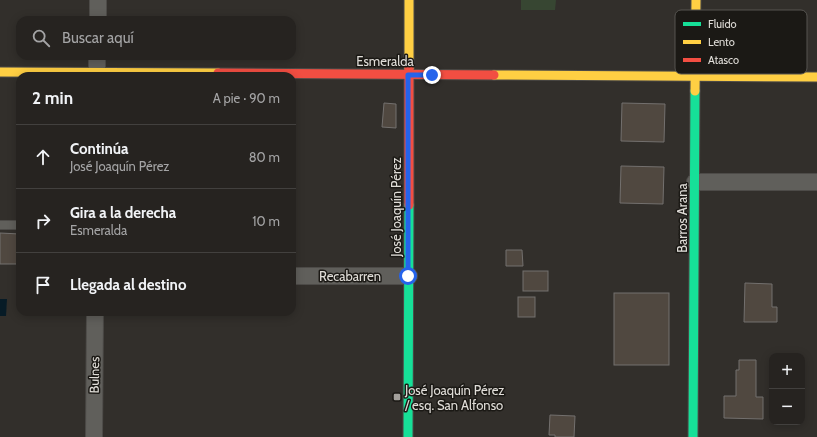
<!DOCTYPE html>
<html lang="es">
<head>
<meta charset="utf-8">
<style>
  :root { --surface:#262320; --page:#2e2b29; --text:#f1f3f6; --muted:#a4a4a5; --line:#42403e }
  body { margin:0; font-family:Cabin,sans-serif; background:var(--page); color:var(--text) }
  .controls { position:absolute; right:12px; bottom:12px; display:grid; overflow:hidden; border-radius:8px; box-shadow:0 2px 10px #0003 }
  .controls button { width:36px; height:36px; display:grid; place-items:center; padding:0; border:0; border-bottom:1px solid var(--line); background:var(--surface); color:var(--text); font:20px sans-serif }
  .stop { position:absolute; width:12px; height:12px; margin:-9px; border:3px solid #2563eb; border-radius:50%; background:#fff }
  .stop.end { background:#2563eb; border-color:#fff; box-shadow:0 1px 4px #0008 }
  .list { margin:0; padding:0; list-style:none }
  h2 { display:flex; justify-content:space-between; align-items:center; height:52px; margin:0; padding:0 16px; font-size:17px }
  h2 small { font-size:13px; font-weight:400; color:var(--muted) }
  .list li { display:grid; grid-template-columns:26px 1fr auto; gap:12px; align-items:center; box-sizing:border-box; height:64px; padding:0 16px; border-top:1px solid var(--line) }
  .list b { display:block; font-size:15px; white-space:nowrap }
  .list p { margin:0; font-size:13px; white-space:nowrap; color:var(--muted) }
  .list em { font-size:13px; font-style:normal; color:var(--muted) }
  .icon { flex:none; width:22px; height:22px; fill:none; stroke:currentColor; stroke-width:2; stroke-linecap:round; stroke-linejoin:round }
  .map { position:relative; flex:none; width:817px; height:437px; overflow:hidden }
  .search { position:absolute; background:var(--surface); box-shadow:0 2px 10px #0003; left:16px; top:16px; width:280px; height:44px; display:flex; align-items:center; gap:10px; box-sizing:border-box; padding:0 14px; border-radius:12px; color:var(--muted); font-size:15px }
  .panel { position:absolute; background:var(--surface); box-shadow:0 2px 10px #0003; left:16px; top:72px; width:280px; height:244px; border-radius:12px }
  .map>svg:first-child { display:block }
  .green { fill:#374632 }
  .water { fill:#071b26 }
  .building { fill:#504840; stroke:#73706e }
  .lines { fill:none; stroke-linecap:round; stroke-linejoin:round }
  .lane-casing { stroke:#4d4b48; stroke-width:10 }
  .street-casing { stroke:#4d4b48; stroke-width:18 }
  .fast-casing { stroke:#4d4b48; stroke-width:11 }
  .slow-casing { stroke:#4d4b48; stroke-width:11 }
  .jam-casing { stroke:#4d4b48; stroke-width:11 }
  .lane { stroke:#605f5b; stroke-width:8 }
  .street { stroke:#605f5b; stroke-width:16 }
  .fast { stroke:#16e098; stroke-width:9 }
  .slow { stroke:#ffcf43; stroke-width:9 }
  .jam { stroke:#f24e42; stroke-width:9 }
  .route { stroke:#2563eb; stroke-width:5 }
  .poi-dot { fill:#a3a09b; stroke:#1b1915; stroke-width:1.5 }
  .labels { text-anchor:middle; stroke-width:3; stroke-linejoin:round; paint-order:stroke }
  .street-label { font-size:13px; fill:#e0ddd8; stroke:#1b1915 }
  .poi-label { font-size:13px; fill:#e0ddd8; stroke:#1b1915; text-anchor:start }
  .key { fill:#1b1915; stroke:#565450; stroke-width:1 }
  .key-label { font-size:11px; fill:#e0ddd8 }
</style>
</head>
<body>
<div class="map">
<svg width="817" height="437" viewBox="0 0 817 437">
  <rect width="100%" height="100%" fill="#322f2b"/>
  <path class="green" d="M521,0h35l-1,10h-34z"/>
  <path class="water" d="M0,299h7l-1,17h-6z"/>
  <g class="building">
    <path d="M384,103l12,1v24l-14,-1z"/>
    <path d="M622,103l43,1 -1,38 -43,-1z"/>
    <path d="M621,166l43,1 -1,37 -43,-1z"/>
    <path d="M0,233l20,1v30h-20z"/>
    <path d="M506,250h16l1,16h-17z"/>
    <rect x="523" y="271" width="25" height="20"/>
    <path d="M745,283l27,1v23h5v15h-33z"/>
    <rect x="614" y="293" width="55" height="72"/>
    <rect x="518" y="297" width="17" height="20"/>
    <path d="M739,360h17v37h7v22l-39,-1v-22h12v-26h3z"/>
    <path d="M550,415l25,1 -1,21h-19v-2h-6z"/>
  </g>
  <g class="lines">
    <defs>
      <path id="lane" d="M0,225h20"/>
      <g id="street">
        <path d="M98,20v-20"/>
        <path d="M97,76v-20"/>
        <path d="M695,182h122"/>
        <path d="M292,276h117"/>
        <path d="M94,437l1,-125"/>
      </g>
      <g id="fast">
        <path d="M408,437l1,-232"/>
        <path d="M693,437l2,-346"/>
      </g>
      <g id="slow">
        <path d="M409,68v-68"/>
        <path d="M0,72l218,1"/>
        <path d="M494,75l323,2"/>
        <path d="M695,91l1,-91"/>
      </g>
      <g id="jam">
        <path d="M218,73l276,2"/>
        <path d="M409,205v-137"/>
      </g>
    </defs>
    <use href="#lane" class="lane-casing"/>
    <use href="#street" class="street-casing"/>
    <use href="#fast" class="fast-casing"/>
    <use href="#slow" class="slow-casing"/>
    <use href="#jam" class="jam-casing"/>
    <use href="#lane" class="lane"/>
    <use href="#street" class="street"/>
    <use href="#fast" class="fast"/>
    <use href="#slow" class="slow"/>
    <use href="#jam" class="jam"/>
  </g>
  <g class="lines">
    <path class="route" d="M408,276v-201h24"/>
  </g>
  <rect class="poi-dot" x="393" y="393" width="8" height="8" rx="2"/>
  <g class="labels">
    <g class="street-label">
      <text x="385" y="66">Esmeralda</text>
      <text transform="translate(396 207) rotate(-90)" y="5">José Joaquín Pérez</text>
      <text transform="translate(682 218) rotate(-90)" y="5">Barros Arana</text>
      <text x="350" y="281">Recabarren</text>
      <text transform="translate(94 375) rotate(-89)" y="5">Bulnes</text>
    </g>
    <g class="poi-label">
      <text x="405" y="395">José Joaquín Pérez<tspan x="405" dy="15">/ esq. San Alfonso</tspan></text>
    </g>
  </g>
  <rect x="675" y="10" width="132" height="64" rx="6" class="key"/>
  <rect x="683" y="22" width="18" height="4" fill="#16e098"/>
  <rect x="683" y="40" width="18" height="4" fill="#ffcf43"/>
  <rect x="683" y="58" width="18" height="4" fill="#f24e42"/>
  <g class="key-label">
    <text x="708" y="28">Fluido</text>
    <text x="708" y="46">Lento</text>
    <text x="708" y="64">Atasco</text>
  </g>
</svg>
<div class="controls">
<button>+</button>
<button>−</button>
</div>
<div class="stop" style="left:408px;top:276px"></div>
<div class="stop end" style="left:432px;top:75px"></div>
<div class="search"><svg class="icon" aria-label="search" viewBox="0 0 24 24"><circle cx="10" cy="10" r="6"/><path d="M15 15l6 6"/></svg>Buscar aquí</div>
<section class="panel">
<h2>2 min<small>A pie · 90 m</small></h2>
<ul class="list">
<li><svg class="icon" aria-label="ahead" viewBox="0 0 24 24"><path d="M12 20V5M6 11l6-6 6 6"/></svg><div><b>Continúa</b><p>José Joaquín Pérez</p></div><em>80 m</em></li>
<li><svg class="icon" aria-label="right" viewBox="0 0 24 24"><path d="M7 20v-9h11M14 6l5 5-5 5"/></svg><div><b>Gira a la derecha</b><p>Esmeralda</p></div><em>10 m</em></li>
<li><svg class="icon" aria-label="arrive" viewBox="0 0 24 24"><path d="M6 21V4h12l-3 4 3 4H6"/></svg><div><b>Llegada al destino</b></div></li>
</ul>
</section>
</div>
</body>
</html>
